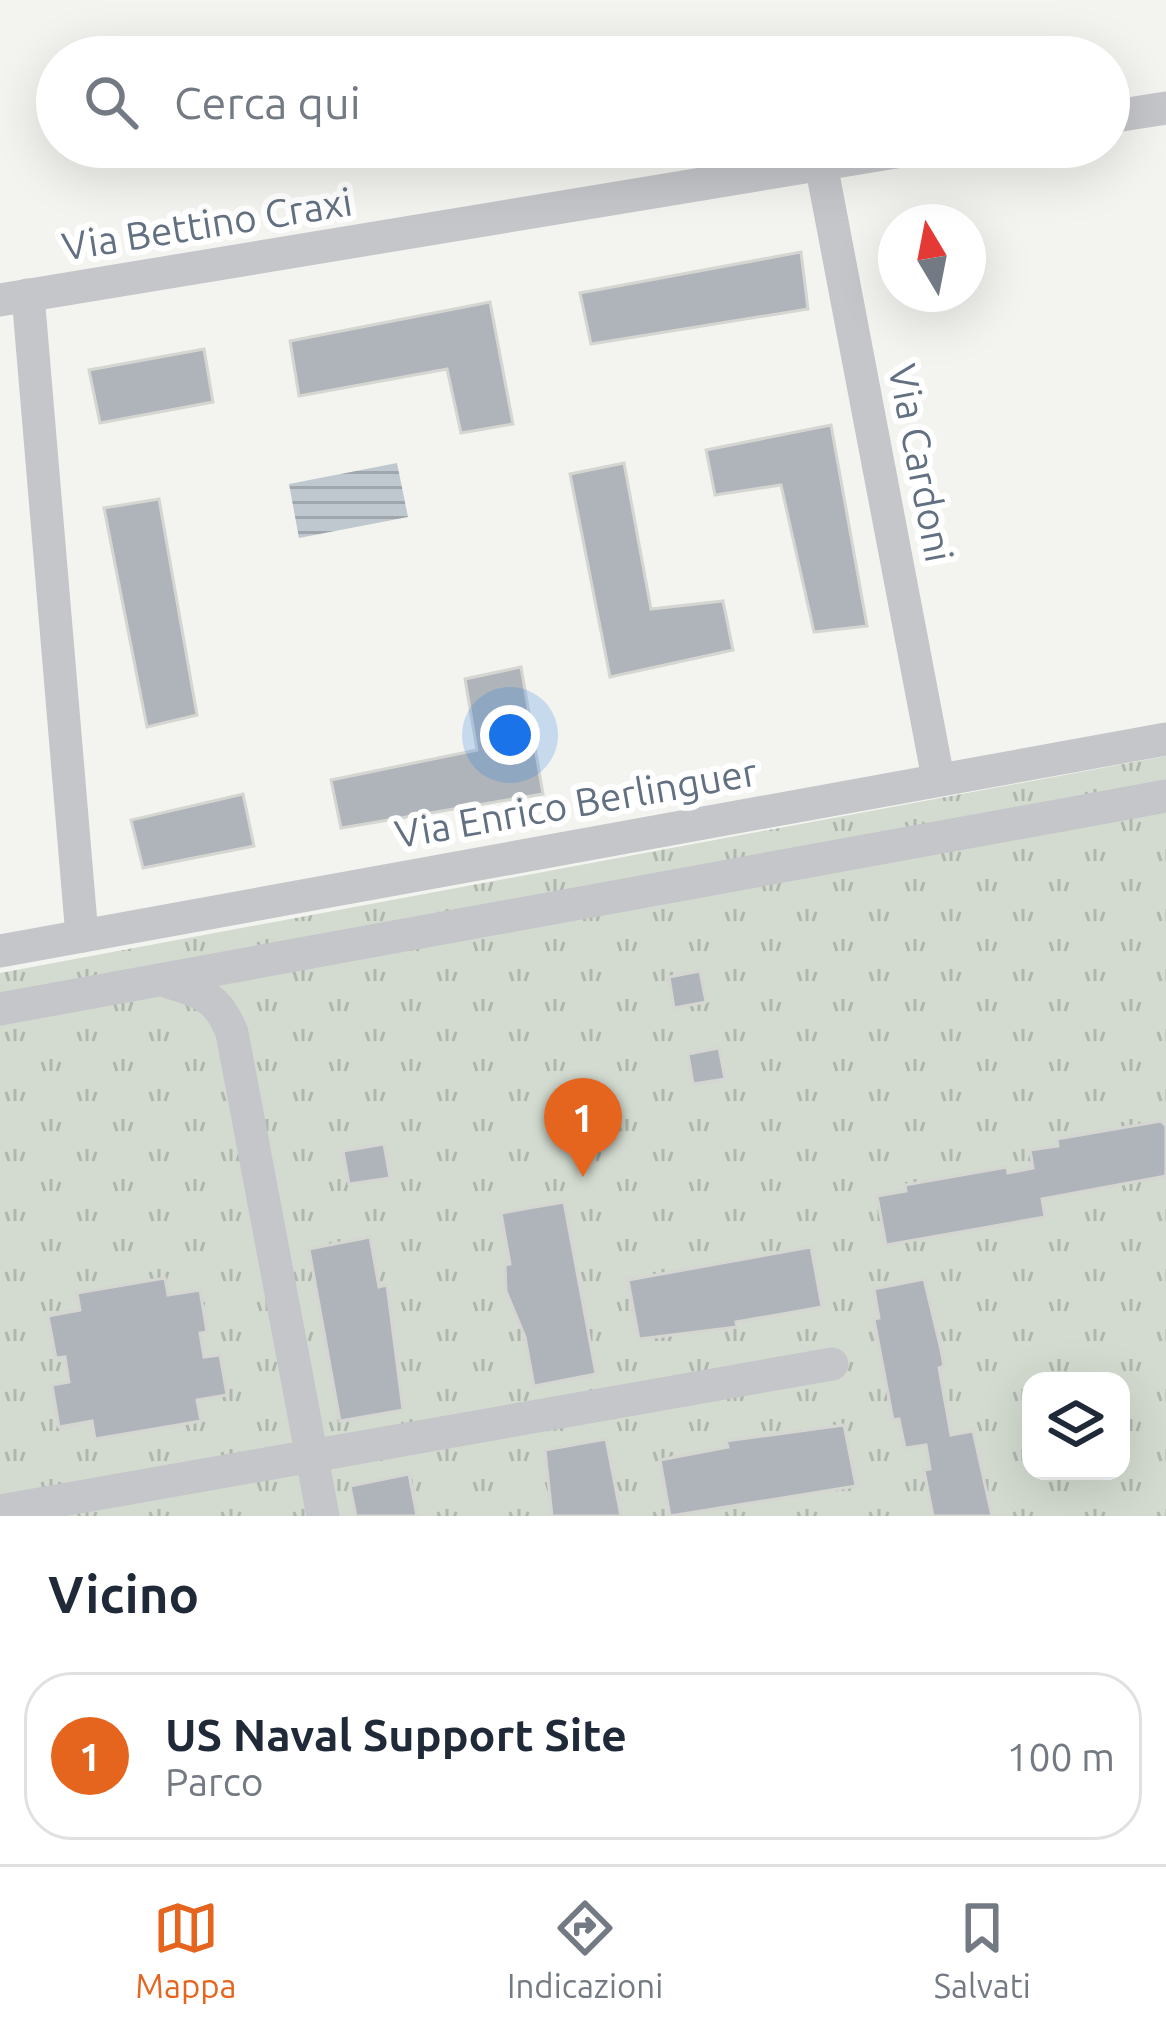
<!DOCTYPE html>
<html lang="it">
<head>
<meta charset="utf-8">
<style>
  :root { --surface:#fff; --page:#f6f6f7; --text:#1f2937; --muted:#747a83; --line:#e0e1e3; --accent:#e6651e }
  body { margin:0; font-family:Ubuntu,sans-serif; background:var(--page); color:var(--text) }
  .controls { position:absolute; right:36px; bottom:36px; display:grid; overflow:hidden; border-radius:24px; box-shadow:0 12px 48px #0002 }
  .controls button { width:108px; height:108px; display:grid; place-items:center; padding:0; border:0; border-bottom:3px solid var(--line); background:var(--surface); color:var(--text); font:60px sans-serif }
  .compass { position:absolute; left:878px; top:204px; width:108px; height:108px; border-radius:50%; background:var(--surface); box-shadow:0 12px 48px #0002; rotate:350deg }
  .you { position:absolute; left:510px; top:735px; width:42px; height:42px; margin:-30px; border:9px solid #fff; border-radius:50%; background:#1a73e8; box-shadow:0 0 0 18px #1a73e833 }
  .badge { display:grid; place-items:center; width:78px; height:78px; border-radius:50%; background:var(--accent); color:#fff; font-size:39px; font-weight:700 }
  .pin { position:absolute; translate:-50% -99px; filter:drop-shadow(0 3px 6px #0008) }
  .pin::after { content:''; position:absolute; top:63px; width:42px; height:36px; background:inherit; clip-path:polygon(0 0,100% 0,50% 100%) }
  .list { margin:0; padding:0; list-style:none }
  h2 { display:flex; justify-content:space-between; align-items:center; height:156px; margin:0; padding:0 48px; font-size:51px }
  h2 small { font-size:39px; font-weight:400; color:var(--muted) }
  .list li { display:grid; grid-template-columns:78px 1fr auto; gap:36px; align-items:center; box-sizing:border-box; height:168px; margin:0 24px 24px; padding:0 24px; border:3px solid var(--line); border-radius:48px }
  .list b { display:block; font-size:45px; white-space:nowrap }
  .list p { margin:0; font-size:39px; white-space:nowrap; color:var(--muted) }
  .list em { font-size:39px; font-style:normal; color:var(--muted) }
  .icon { flex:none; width:66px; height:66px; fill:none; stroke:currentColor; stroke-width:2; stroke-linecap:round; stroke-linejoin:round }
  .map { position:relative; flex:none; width:1166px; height:1516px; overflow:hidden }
  .search { position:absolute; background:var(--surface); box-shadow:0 12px 48px #0002; left:36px; right:36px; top:36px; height:132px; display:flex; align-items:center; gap:30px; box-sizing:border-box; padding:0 42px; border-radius:66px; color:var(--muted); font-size:45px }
  .sheet { height:348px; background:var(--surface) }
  nav { display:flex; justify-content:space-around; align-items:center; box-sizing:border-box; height:168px; border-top:3px solid var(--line); background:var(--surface); font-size:33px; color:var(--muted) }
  nav a { display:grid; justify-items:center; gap:6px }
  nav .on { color:var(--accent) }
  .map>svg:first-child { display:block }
  .park { fill:url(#park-tufts); fill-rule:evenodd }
  .water { fill:url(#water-rules) }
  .building { fill:#aeb4b9; stroke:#d5d5d2; stroke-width:3 }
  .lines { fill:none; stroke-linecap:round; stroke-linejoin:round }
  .minor { stroke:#c4c6ca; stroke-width:33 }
  .labels { text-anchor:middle; stroke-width:12; stroke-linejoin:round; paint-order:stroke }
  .street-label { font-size:39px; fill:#627081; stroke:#fff }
</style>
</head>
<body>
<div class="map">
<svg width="1166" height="1516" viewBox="0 0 1166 1516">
  <defs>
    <pattern id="park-tufts" width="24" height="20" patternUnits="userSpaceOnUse" patternTransform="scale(3)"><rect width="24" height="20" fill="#d3dbd0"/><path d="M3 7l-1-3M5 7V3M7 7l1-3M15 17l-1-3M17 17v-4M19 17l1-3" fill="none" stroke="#afb6ae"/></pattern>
    <pattern id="water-rules" width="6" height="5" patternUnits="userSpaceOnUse" patternTransform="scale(3)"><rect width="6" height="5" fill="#bfc8ce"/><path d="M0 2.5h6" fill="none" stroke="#9fa7ad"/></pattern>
  </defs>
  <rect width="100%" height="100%" fill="#f3f4ef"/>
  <path class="park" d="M1166,756v760h-1166v-543zM1031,1381h90v90h-90z"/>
  <path class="water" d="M397,463l11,54 -109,21 -10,-54z"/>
  <g class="building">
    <path d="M801,252l7,57 -217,35 -11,-51z"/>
    <path d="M490,302l23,122 -52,9 -14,-64 -148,27 -9,-55z"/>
    <path d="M204,349l9,53 -113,21 -11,-53z"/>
    <path d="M831,425l36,201 -53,6 -33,-147 -66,10 -9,-45z"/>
    <path d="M624,463l27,146 72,-8 10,49 -123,27 -40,-203z"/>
    <path d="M159,499l38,216 -50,12 -43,-219z"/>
    <path d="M521,667l22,127 -202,34 -10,-48 146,-30 -12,-71z"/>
    <path d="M243,794l11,52 -111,22 -12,-48z"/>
    <path d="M700,971l6,31 -32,6 -5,-31z"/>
    <path d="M719,1048l6,31 -32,5 -5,-30z"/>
    <path d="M1161,1121l5,5v50l-124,23 3,18 -159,28 -9,-49 29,-5 -1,-6 102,-18 1,6 25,-5 -3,-18 28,-4 -1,-7z"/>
    <path d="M384,1144l6,34 -41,6 -6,-33z"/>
    <path d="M564,1202l32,172 -62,12 -9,-49 -19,-46 -1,-26 5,-1 -9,-51z"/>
    <path d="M370,1237l9,50 8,-2 16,125 -63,11 -31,-172z"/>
    <path d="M811,1247l11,60 -86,15 1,5 -98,12 -11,-59z"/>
    <path d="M165,1278l3,17 32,-5 7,42 -7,1 4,24 16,-2 7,40 -30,5 4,21 -106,18 -3,-18 -33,6 -7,-42 17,-3 -4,-25 -9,1 -8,-42 32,-6 -3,-17z"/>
    <path d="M924,1279l17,71 3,16 -5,2 12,67 22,-4 19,85h-59l-9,-46 6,-1 -4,-24 -21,3 -6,-29 -6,1 -19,-101 5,-1 -5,-29z"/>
    <path d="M844,1425l12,61 -186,30 -10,-56 68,-13 -2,-6z"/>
    <path d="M606,1439l15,77h-69l-7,-66z"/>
    <path d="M409,1474l8,42h-61l-6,-30z"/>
  </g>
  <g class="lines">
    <g class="minor">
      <path d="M1109,117l57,-9"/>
      <path d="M821,164l117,614"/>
      <path d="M28,295l54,641"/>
      <path d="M0,300l926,-153"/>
      <path d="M0,951l1166,-212"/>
      <path d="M168,982c34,10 51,16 64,51l91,483"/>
      <path d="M0,1009l1166,-213"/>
      <path d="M0,1511l832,-147"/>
    </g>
  </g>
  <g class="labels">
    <g class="street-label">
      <text transform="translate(207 224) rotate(-9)" y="14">Via Bettino Craxi</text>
      <text transform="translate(921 463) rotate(79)" y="14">Via Cardoni</text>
      <text transform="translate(576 803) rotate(-10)" y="14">Via Enrico Berlinguer</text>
    </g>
  </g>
</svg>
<div class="controls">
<button><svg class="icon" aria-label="layers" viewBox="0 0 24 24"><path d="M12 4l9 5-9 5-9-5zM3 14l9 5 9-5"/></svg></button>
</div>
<svg class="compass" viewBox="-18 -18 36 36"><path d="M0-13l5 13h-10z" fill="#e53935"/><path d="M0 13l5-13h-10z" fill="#747a83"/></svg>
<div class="you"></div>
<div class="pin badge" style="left:583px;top:1177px">1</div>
<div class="search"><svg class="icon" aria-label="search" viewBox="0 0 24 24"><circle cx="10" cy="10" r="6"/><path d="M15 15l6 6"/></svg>Cerca qui</div>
</div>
<section class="sheet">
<h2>Vicino<small></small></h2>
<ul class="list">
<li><span class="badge">1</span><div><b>US Naval Support Site</b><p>Parco</p></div><em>100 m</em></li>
</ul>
</section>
<nav>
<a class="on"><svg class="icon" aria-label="map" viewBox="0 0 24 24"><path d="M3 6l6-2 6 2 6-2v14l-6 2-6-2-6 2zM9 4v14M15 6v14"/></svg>Mappa</a>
<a><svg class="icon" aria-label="directions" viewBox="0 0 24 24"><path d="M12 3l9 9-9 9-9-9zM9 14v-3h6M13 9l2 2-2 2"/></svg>Indicazioni</a>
<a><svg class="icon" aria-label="saved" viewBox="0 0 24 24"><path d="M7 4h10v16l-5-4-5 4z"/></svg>Salvati</a>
</nav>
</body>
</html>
